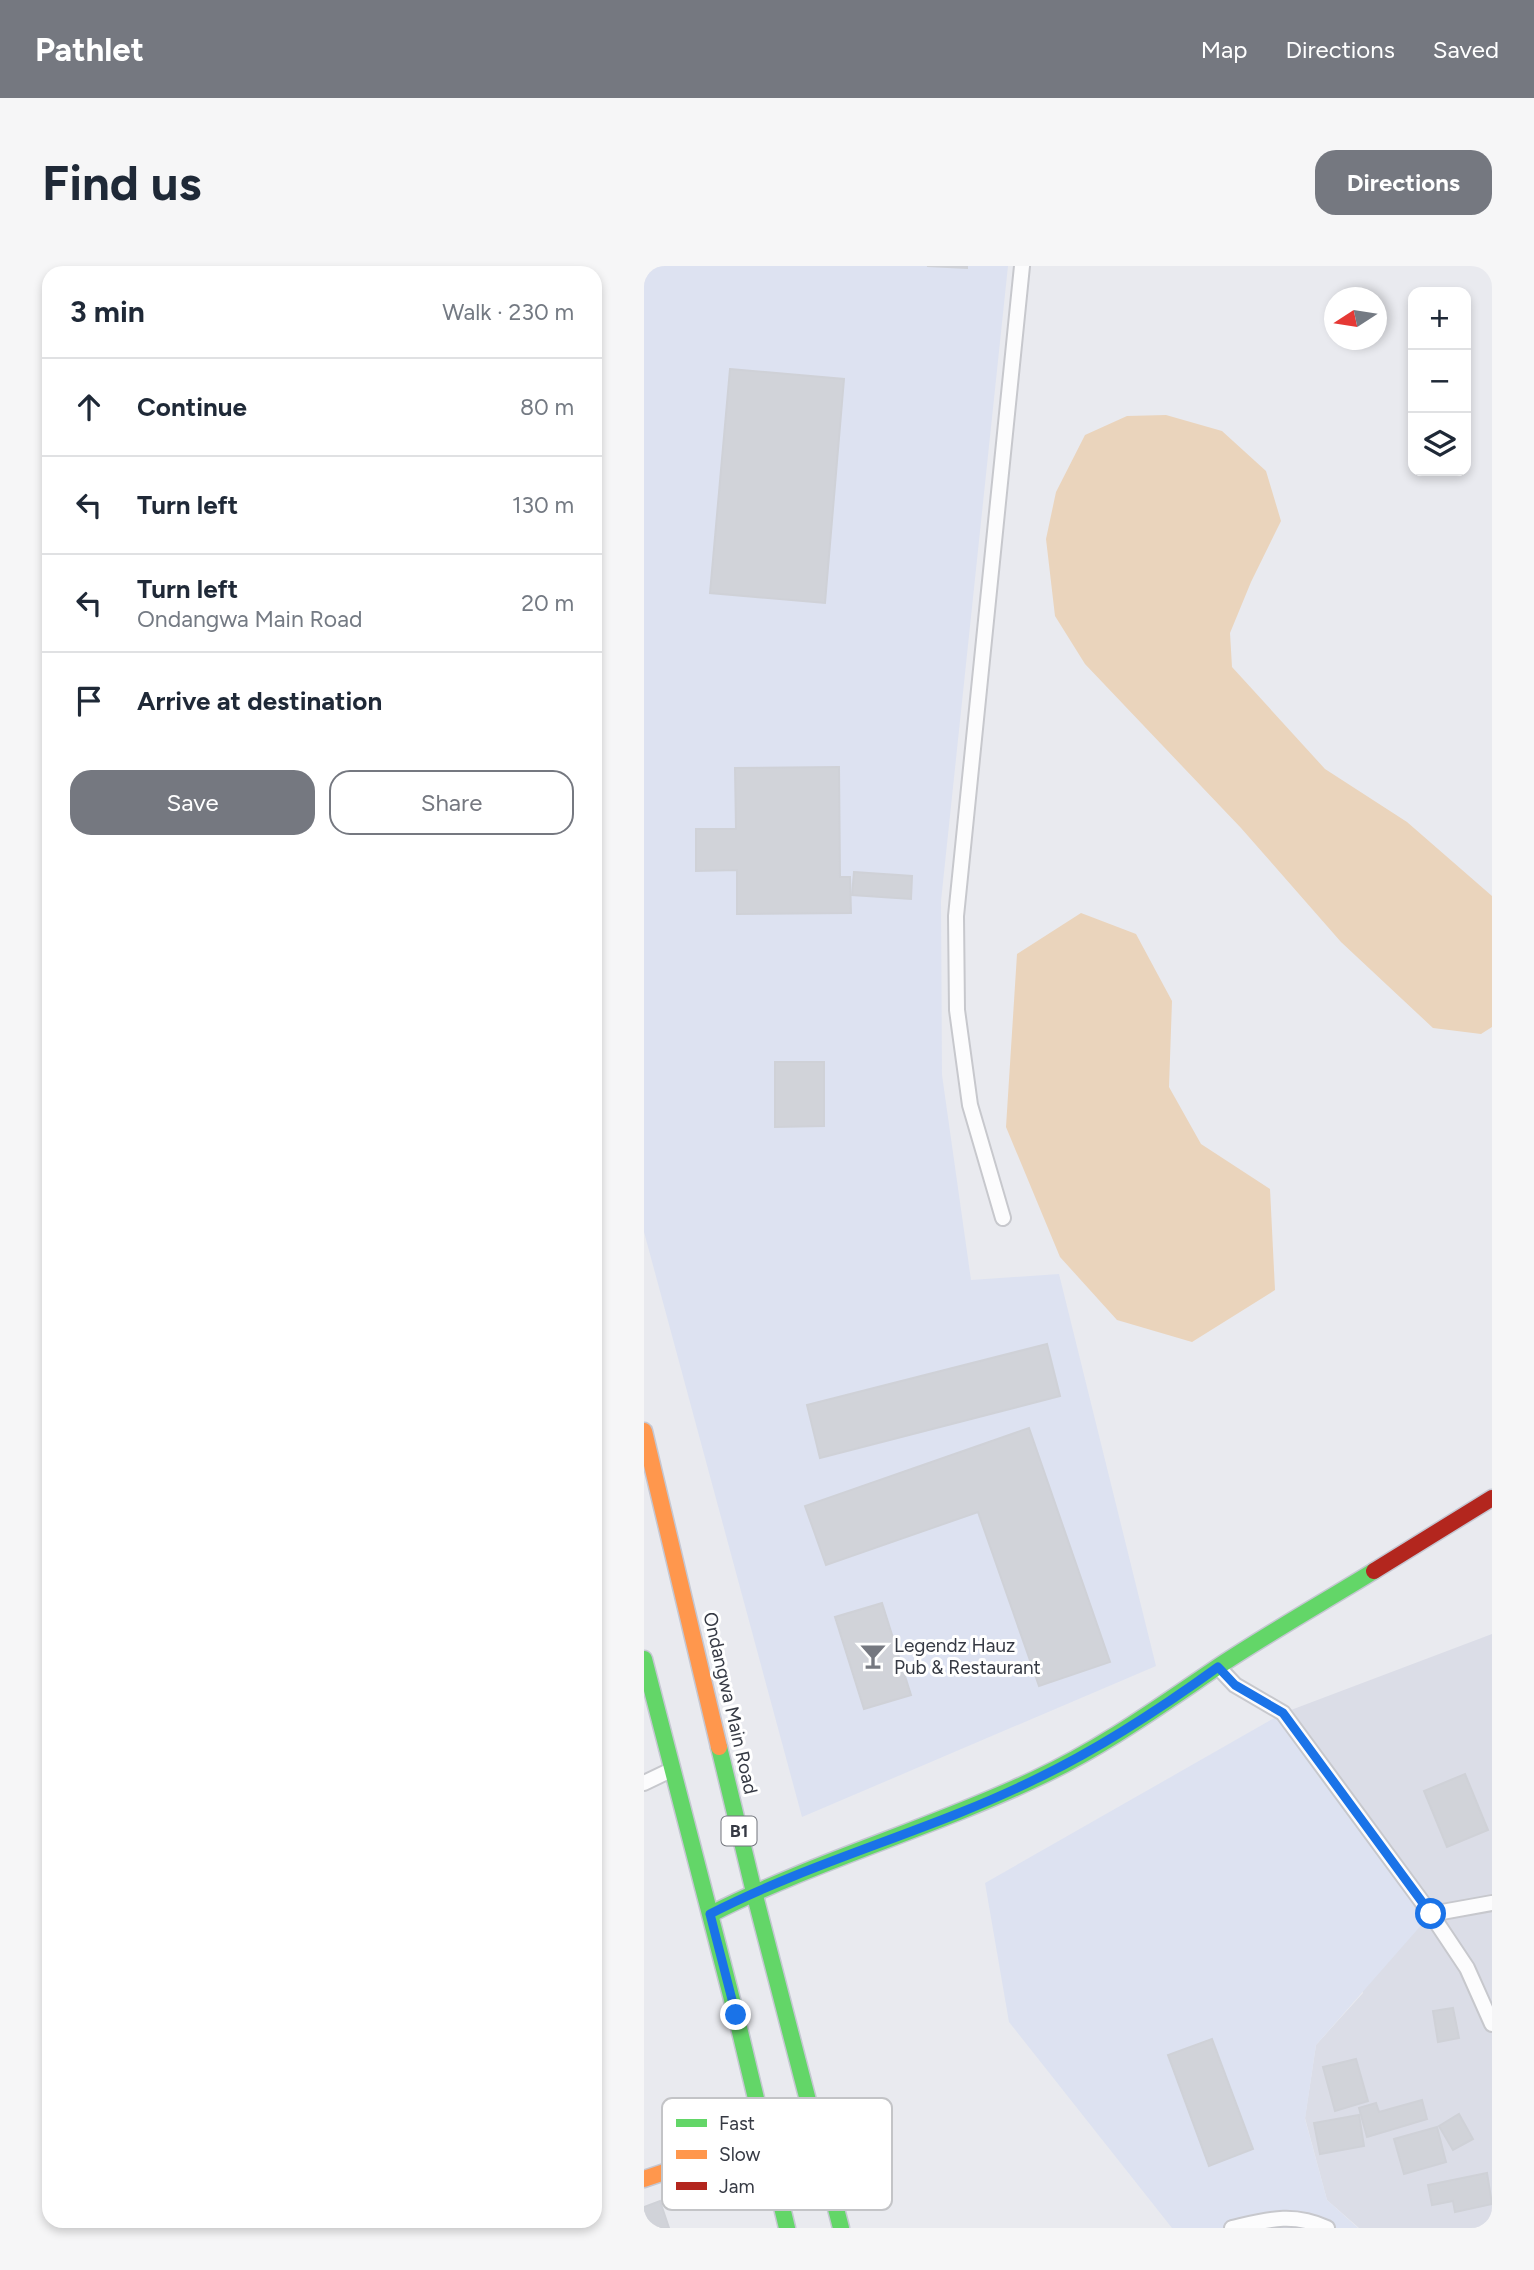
<!DOCTYPE html>
<html lang="en">
<head>
<meta charset="utf-8">
<style>
  :root { --surface:#fff; --page:#f6f6f7; --text:#1f2937; --muted:#747a83; --line:#e0e1e3; --accent:#757880 }
  body { margin:0; font-family:Figtree,sans-serif; background:var(--page); color:var(--text) }
  .controls { position:absolute; right:21px; top:21px; display:grid; overflow:hidden; border-radius:14px; box-shadow:0 4px 10px #0003 }
  .controls button { width:63px; height:63px; display:grid; place-items:center; padding:0; border:0; border-bottom:2px solid var(--line); background:var(--surface); color:var(--text); font:35px sans-serif }
  .compass { position:absolute; left:680px; top:21px; width:63px; height:63px; border-radius:50%; background:var(--surface); box-shadow:0 4px 10px #0003; rotate:258deg }
  .stop { position:absolute; width:21px; height:21px; margin:-16px; border:5px solid #1a73e8; border-radius:50%; background:#fff }
  .stop.end { background:#1a73e8; border-color:#fff; box-shadow:0 2px 7px #0008 }
  .list { margin:0; padding:0; list-style:none }
  h2 { display:flex; justify-content:space-between; align-items:center; height:91px; margin:0; padding:0 28px; font-size:30px }
  h2 small { font-size:23px; font-weight:400; color:var(--muted) }
  .list li { display:grid; grid-template-columns:46px 1fr auto; gap:21px; align-items:center; box-sizing:border-box; height:98px; padding:0 28px; border-top:2px solid var(--line) }
  .list b { display:block; font-size:26px; white-space:nowrap }
  .list p { margin:0; font-size:23px; white-space:nowrap; color:var(--muted) }
  .list em { font-size:23px; font-style:normal; color:var(--muted) }
  .actions { display:flex; gap:14px; padding:21px 28px }
  .actions a { flex:1; padding:16px 0; border:2px solid var(--accent); border-radius:21px; text-align:center; font-size:24px; color:var(--accent) }
  .actions .main { background:var(--accent); color:#fff }
  .icon { flex:none; width:38px; height:38px; fill:none; stroke:currentColor; stroke-width:2; stroke-linecap:round; stroke-linejoin:round }
  .map { position:relative; flex:none; width:848px; height:1962px; overflow:hidden; border-radius:21px }
  header { display:flex; align-items:center; gap:42px; box-sizing:border-box; height:98px; padding:0 35px; background:var(--accent); color:#fff }
  header strong { font-size:33px }
  nav { display:flex; gap:38px; margin-inline-start:auto; font-size:24px }
  .intro { display:flex; align-items:center; justify-content:space-between; box-sizing:border-box; height:168px; padding:0 42px }
  h1 { margin:0; font-size:49px }
  .button { padding:18px 32px; border-radius:21px; background:var(--accent); color:#fff; font-size:24px; font-weight:700 }
  main { display:flex; gap:42px; padding:0 42px }
  aside { flex:1; background:var(--surface); border-radius:21px; box-shadow:0 4px 10px #0003 }
  .map>svg:first-child { display:block }
  .residential { fill:#dbdde7 }
  .commercial { fill:#dde2f1 }
  .water { fill:#ead4bc }
  .building { fill:#d1d3d9; stroke:#cfd1d7; stroke-width:2 }
  .lines { fill:none; stroke-linecap:round; stroke-linejoin:round }
  .lane-casing { stroke:#c7c8cd; stroke-width:18 }
  .fast-casing { stroke:#c5c7d2; stroke-width:19 }
  .slow-casing { stroke:#c5c7d2; stroke-width:19 }
  .jam-casing { stroke:#c5c7d2; stroke-width:19 }
  .lane { stroke:#fcfcfd; stroke-width:14 }
  .fast { stroke:#63d668; stroke-width:16 }
  .slow { stroke:#ff974d; stroke-width:16 }
  .jam { stroke:#b3261e; stroke-width:16 }
  .route { stroke:#1a73e8; stroke-width:9 }
  .labels { text-anchor:middle; stroke-width:6; stroke-linejoin:round; paint-order:stroke }
  .shield { fill:#fff; stroke:#72757c; stroke-width:2 }
  .shield-label { font-size:18px; font-weight:bold; fill:#363a44 }
  .poi-label { font-size:19px; fill:#363a44; stroke:#fff; text-anchor:start }
  .street-label { font-size:19px; fill:#363a44; stroke:#fff }
  .key { fill:#fff; stroke:#c3c4c7; stroke-width:2 }
  .key-label { font-size:19px; fill:#363a44 }
</style>
</head>
<body>
<header>
<strong>Pathlet</strong>
<nav><a>Map</a><a>Directions</a><a>Saved</a></nav>
</header>
<div class="intro"><h1>Find us</h1><a class="button">Directions</a></div>
<main>
<aside>
<h2>3 min<small>Walk · 230 m</small></h2>
<ul class="list">
<li><svg class="icon" aria-label="ahead" viewBox="0 0 24 24"><path d="M12 20V5M6 11l6-6 6 6"/></svg><div><b>Continue</b></div><em>80 m</em></li>
<li><svg class="icon" aria-label="left" viewBox="0 0 24 24"><path d="M17 20v-9H6M10 6l-5 5 5 5"/></svg><div><b>Turn left</b></div><em>130 m</em></li>
<li><svg class="icon" aria-label="left" viewBox="0 0 24 24"><path d="M17 20v-9H6M10 6l-5 5 5 5"/></svg><div><b>Turn left</b><p>Ondangwa Main Road</p></div><em>20 m</em></li>
<li><svg class="icon" aria-label="arrive" viewBox="0 0 24 24"><path d="M6 21V4h12l-3 4 3 4H6"/></svg><div><b>Arrive at destination</b></div></li>
</ul>
<div class="actions"><a class="main">Save</a><a>Share</a></div>
</aside>
<div class="map">
<svg width="848" height="1962" viewBox="0 0 848 1962">
  <rect width="100%" height="100%" fill="#e9eaef"/>
  <path class="residential" d="M848,1368v594h-133l-32,-28 -22,-82 11,-73 47,-52 -80,-280z"/>
  <g class="commercial">
    <path d="M0,0h364l-67,635 1,174 29,205 88,-6 97,392 -354,151 -158,-585z"/>
    <path d="M639,1447l148,201 -115,131 -11,74 22,81 31,28h-186l-163,-206 -24,-139z"/>
  </g>
  <g class="water">
    <path d="M522,149l56,16 44,40 15,50 -30,61 -21,51 2,34 93,102 82,53 85,74v131l-11,7 -48,-6 -92,-86 -100,-114 -156,-164 -30,-48 -9,-77 10,-47 29,-57 42,-19z"/>
    <path d="M437,647l55,21 36,67 -3,86 32,57 69,45 5,101 -83,52 -75,-22 -57,-63 -54,-130 11,-173z"/>
  </g>
  <g class="building">
    <path d="M283,0h40v2z"/>
    <path d="M86,103l114,10 -19,224 -115,-10z"/>
    <path d="M195,501l1,110h10l1,36 -114,1v-44l-41,1v-42h40l-1,-61z"/>
    <path d="M210,606l58,4 -1,23 -59,-4z"/>
    <path d="M131,796h49v64l-49,1z"/>
    <path d="M403,1078l13,52 -240,62 -13,-53z"/>
    <path d="M385,1162l81,234 -71,24 -61,-174 -152,53 -21,-59z"/>
    <path d="M238,1337l29,92 -47,14 -29,-92z"/>
    <path d="M821,1508l23,56 -41,17 -23,-56z"/>
    <path d="M809,1742l6,30 -21,4 -5,-31z"/>
    <path d="M568,1773l41,110 -44,17 -41,-111z"/>
    <path d="M712,1793l12,42 -33,10 -12,-44z"/>
    <path d="M778,1834l5,19 -60,18 -8,-29 17,-5 3,9z"/>
    <path d="M815,1848l14,25 -20,11 -14,-24z"/>
    <path d="M715,1849l5,31 -44,8 -6,-31z"/>
    <path d="M793,1861l9,35 -42,12 -10,-35z"/>
    <path d="M843,1907l5,31 -37,8 -2,-11 -21,4 -4,-20z"/>
    <path d="M16,1935l9,27h-25v-21z"/>
  </g>
  <g class="lines">
    <defs>
      <g id="lane">
        <path d="M359,952l-33,-113 -13,-95 -1,-94 66,-650"/>
        <path d="M575,1402l16,17 48,28 148,201 36,54 25,56"/>
        <path d="M0,1517l27,-13"/>
        <path d="M787,1648l61,-11"/>
        <path d="M588,1962c35,-8 60,-16 95,0"/>
      </g>
      <g id="fast">
        <path d="M0,1393l92,356 51,213"/>
        <path d="M75,1481l35,145 87,336"/>
        <path d="M67,1648c104,-53 218,-85 324,-135 65,-30 122,-71 181,-111 51,-34 106,-65 158,-97"/>
      </g>
      <g id="slow">
        <path d="M0,1165l75,316"/>
        <path d="M0,1913l121,-41"/>
      </g>
      <path id="jam" d="M730,1305l118,-73"/>
    </defs>
    <use href="#lane" class="lane-casing"/>
    <use href="#fast" class="fast-casing"/>
    <use href="#slow" class="slow-casing"/>
    <use href="#jam" class="jam-casing"/>
    <use href="#lane" class="lane"/>
    <use href="#fast" class="fast"/>
    <use href="#slow" class="slow"/>
    <use href="#jam" class="jam"/>
  </g>
  <g class="lines">
    <path class="route" d="M92,1749l-26,-101c105,-54 221,-83 326,-135 65,-31 124,-70 182,-112l17,18 48,28 148,201"/>
  </g>
  <defs>
    <symbol id="bar-bare" viewBox="-9 -9 18 18"><path d="M-6-5H6L.8 .8V4.5H3.5V6h-7V4.5H-.8V.8Z" fill="#757880" stroke="#fff" stroke-width="2.5" paint-order="stroke"/></symbol>
  </defs>
  <g fill-rule="evenodd">
    <use href="#bar-bare" x="210" y="1371" width="38" height="38"/>
  </g>
  <g class="labels">
    <rect class="shield" x="77.5" y="1550.5" width="35" height="29" rx="5"/>
    <g class="shield-label">
      <text x="95" y="1571">B1</text>
    </g>
    <g class="poi-label">
      <text x="250" y="1386">Legendz Hauz<tspan x="250" dy="22">Pub &amp; Restaurant</tspan></text>
    </g>
    <g class="street-label">
      <text transform="translate(87 1437) rotate(77)" y="7">Ondangwa Main Road</text>
    </g>
  </g>
  <rect x="18" y="1832" width="230" height="112" rx="10" class="key"/>
  <rect x="32" y="1853" width="31" height="8" fill="#63d668"/>
  <rect x="32" y="1884" width="31" height="9" fill="#ff974d"/>
  <rect x="32" y="1916" width="31" height="8" fill="#b3261e"/>
  <g class="key-label">
    <text x="75" y="1864">Fast</text>
    <text x="75" y="1895">Slow</text>
    <text x="75" y="1927">Jam</text>
  </g>
</svg>
<div class="controls">
<button>+</button>
<button>−</button>
<button><svg class="icon" aria-label="layers" viewBox="0 0 24 24"><path d="M12 4l9 5-9 5-9-5zM3 14l9 5 9-5"/></svg></button>
</div>
<svg class="compass" viewBox="-18 -18 36 36"><path d="M0-13l5 13h-10z" fill="#e53935"/><path d="M0 13l5-13h-10z" fill="#747a83"/></svg>
<div class="stop" style="left:787px;top:1648px"></div>
<div class="stop end" style="left:92px;top:1749px"></div>
</div>
</main>
</body>
</html>
